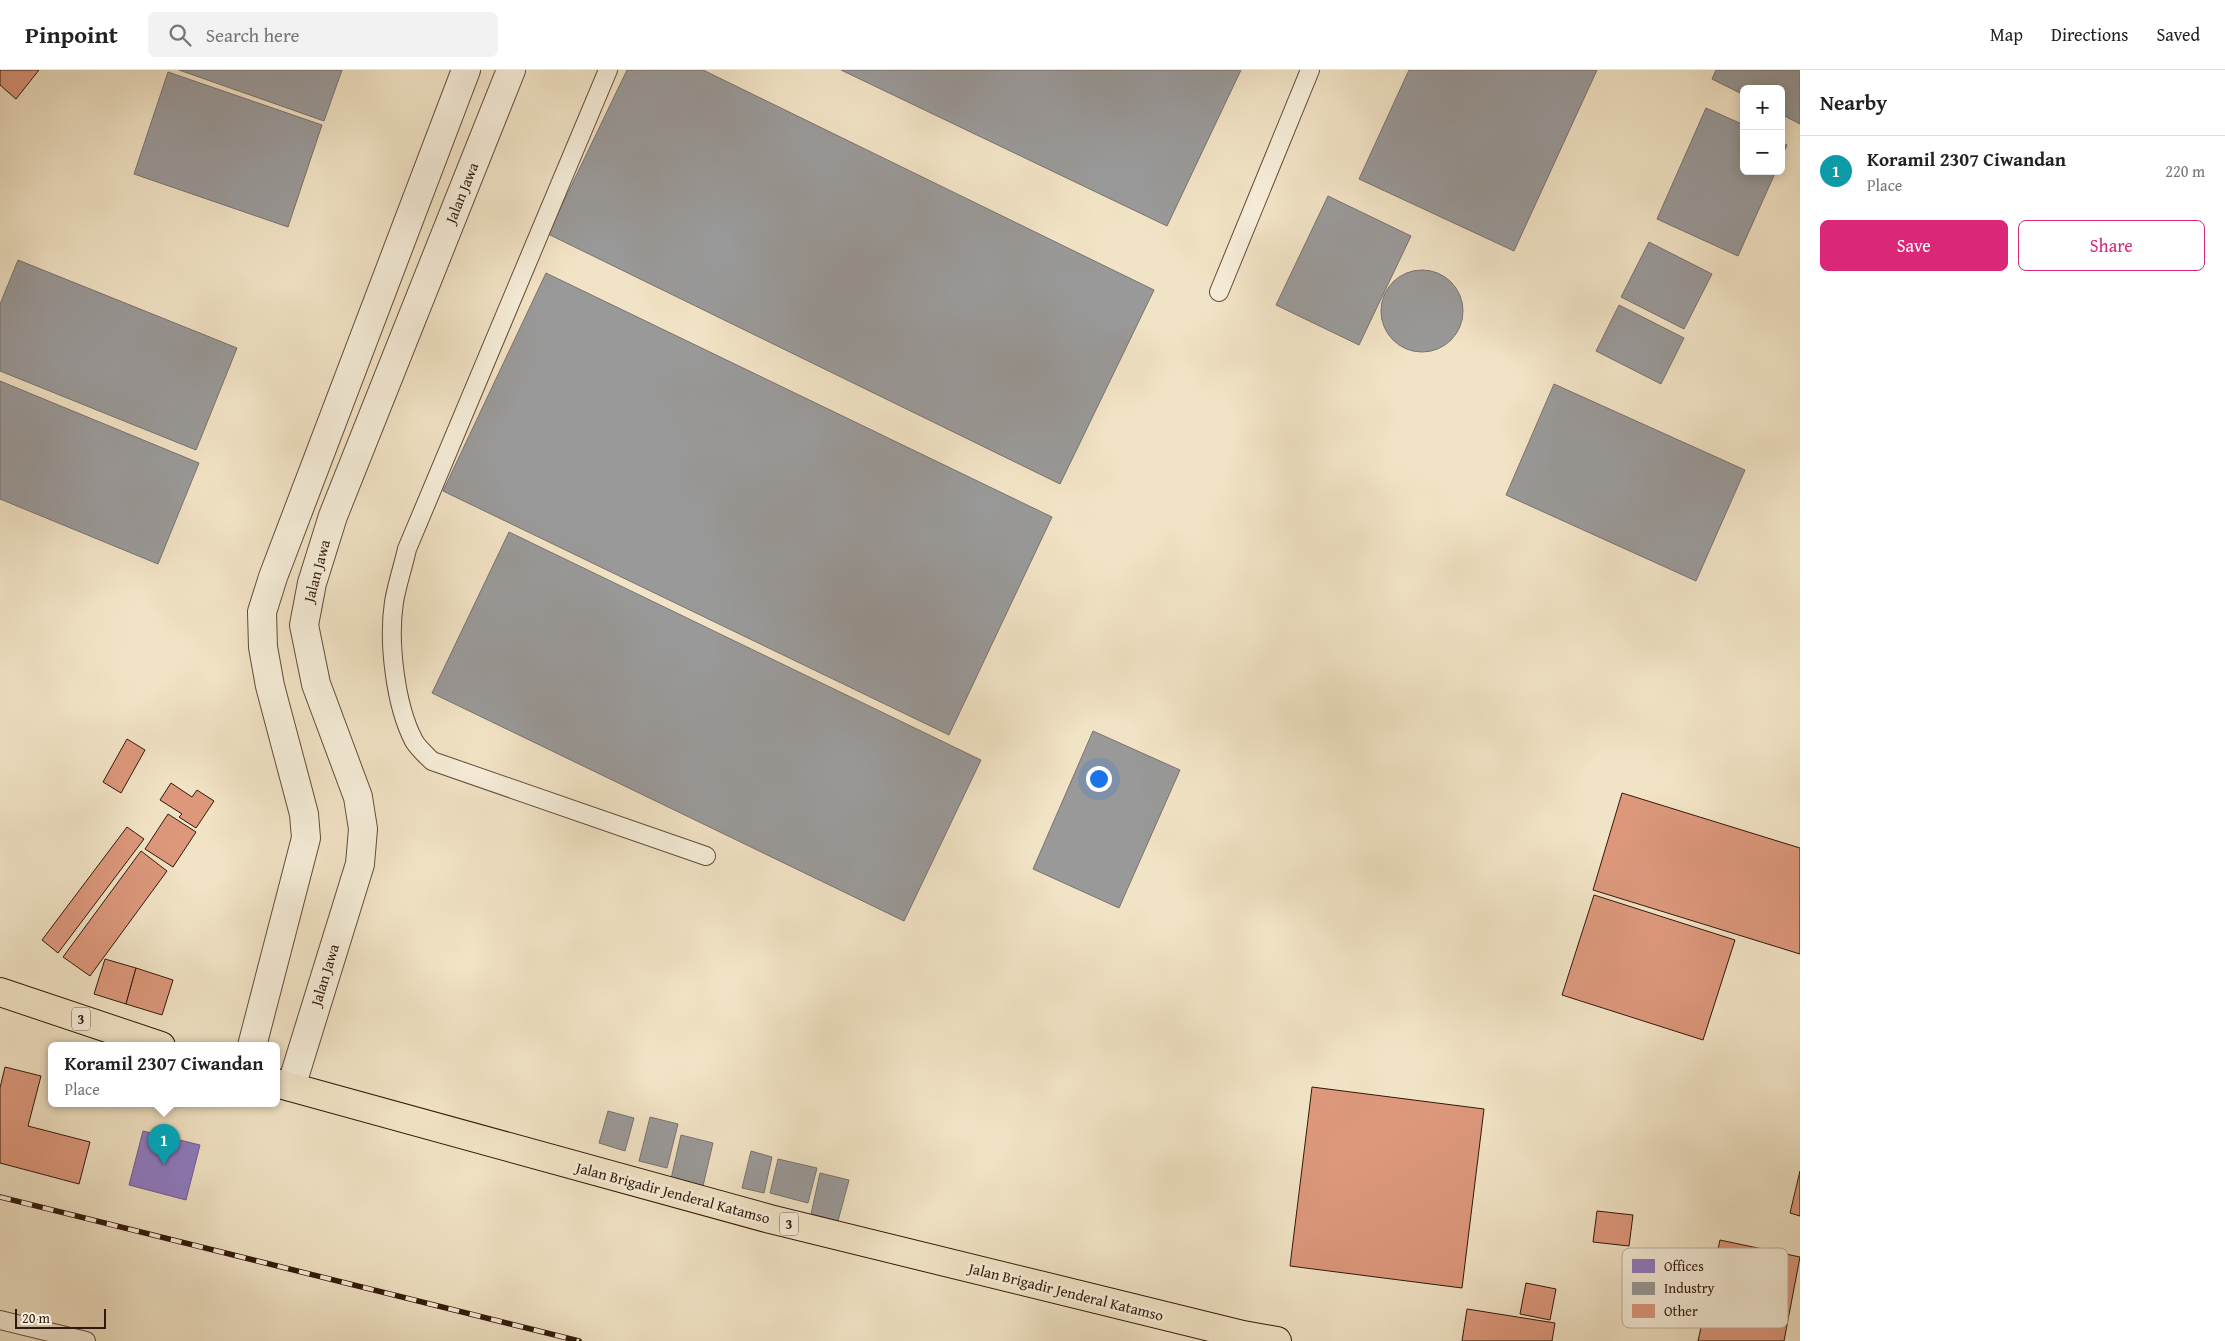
<!DOCTYPE html>
<html lang="en">
<head>
<meta charset="utf-8">
<style>
  :root { --surface:#fff; --page:#f2f2f2; --text:#222; --muted:#767676; --line:#e0e0e0; --accent:#db2777 }
  body { margin:0; font-family:"Gentium Book Plus",serif; background:var(--page); color:var(--text) }
  .controls { position:absolute; right:15px; top:15px; display:grid; overflow:hidden; border-radius:8px; box-shadow:0 2px 12px #0003 }
  .controls button { width:45px; height:45px; display:grid; place-items:center; padding:0; border:0; border-bottom:1px solid var(--line); background:var(--surface); color:var(--text); font:25px sans-serif }
  .scale { position:absolute; left:15px; bottom:12px; width:91px; box-sizing:border-box; padding-left:5px; border:2px solid #32180a; border-top:0; font-size:14px; line-height:18px; white-space:nowrap; color:#32180a; -webkit-text-stroke:4px #f6edd9; paint-order:stroke }
  .you { position:absolute; left:1098px; top:708px; width:18px; height:18px; margin:-12px; border:4px solid #fff; border-radius:50%; background:#1a73e8; box-shadow:0 0 0 8px #1a73e833 }
  .badge { display:grid; place-items:center; width:32px; height:32px; border-radius:50%; background:var(--accent); color:#fff; font-size:16px; font-weight:700 }
  .pin { position:absolute; translate:-50% -41px; filter:drop-shadow(0 1px 2px #0008) }
  .pin::after { content:''; position:absolute; top:26px; width:18px; height:15px; background:inherit; clip-path:polygon(0 0,100% 0,50% 100%) }
  .popup { position:absolute; left:48px; top:972px; width:232px; height:65px; box-sizing:border-box; display:grid; place-content:center; border-radius:8px; background:var(--surface); filter:drop-shadow(0 1px 4px #0005); font-size:16px; white-space:nowrap; color:var(--muted) }
  .popup b { font-size:19px; color:var(--text) }
  .popup::after { content:''; position:absolute; left:50%; top:100%; margin-left:-10px; border:10px solid transparent; border-top-color:var(--surface) }
  .list { margin:0; padding:0; list-style:none }
  h2 { display:flex; justify-content:space-between; align-items:center; height:65px; margin:0; padding:0 20px; font-size:21px }
  h2 small { font-size:16px; font-weight:400; color:var(--muted) }
  .list li { display:grid; grid-template-columns:32px 1fr auto; gap:15px; align-items:center; box-sizing:border-box; height:70px; padding:0 20px; border-top:1px solid var(--line) }
  .list b { display:block; font-size:19px; white-space:nowrap }
  .list p { margin:0; font-size:16px; white-space:nowrap; color:var(--muted) }
  .list em { font-size:16px; font-style:normal; color:var(--muted) }
  .actions { display:flex; gap:10px; padding:15px 20px }
  .actions a { flex:1; padding:11px 0; border:1px solid var(--accent); border-radius:8px; text-align:center; font-size:18px; color:var(--accent) }
  .actions .main { background:var(--accent); color:#fff }
  .icon { flex:none; width:28px; height:28px; fill:none; stroke:currentColor; stroke-width:2; stroke-linecap:round; stroke-linejoin:round }
  .map { position:relative; flex:none; width:1800px; height:1271px; overflow:hidden }
  header { display:flex; align-items:center; gap:30px; box-sizing:border-box; height:70px; padding:0 25px; background:var(--surface); border-bottom:1px solid var(--line) }
  header strong { font-size:24px }
  nav { display:flex; gap:28px; margin-inline-start:auto; font-size:18px }
  .search { width:350px; height:45px; background:var(--page); display:flex; align-items:center; gap:12px; box-sizing:border-box; padding:0 18px; border-radius:8px; color:var(--muted); font-size:19px }
  main { display:flex }
  aside { flex:1; background:var(--surface) }
  .map>svg:first-child { display:block }
  .offices { fill:#8e7cc3; stroke:#725e8c }
  .industry { fill:#999; stroke:#7a726e }
  .building { fill:#dd987c; stroke:#32180a }
  .lines { fill:none; stroke-linecap:round; stroke-linejoin:round }
  .lane-casing { stroke:#624b39; stroke-width:20 }
  .street-casing { stroke:#624b39; stroke-width:30 }
  .highway-casing { stroke:#32180a; stroke-width:30 }
  .lane { stroke:#f6edd9; stroke-width:18 }
  .street { stroke:#f6edd9; stroke-width:28 }
  .highway { stroke:#f1e3c5; stroke-width:28 }
  .rail-casing { stroke:#32180a; stroke-width:5.5 }
  .rail { stroke:#f6edd9; stroke-width:4; stroke-dasharray:11; stroke-linecap:butt }
  .labels { text-anchor:middle; stroke-width:5; stroke-linejoin:round; paint-order:stroke }
  .shield { fill:#f6edd9; stroke:#6d5848; stroke-width:1 }
  .shield-label { font-size:14px; font-weight:bold; fill:#32180a }
  .street-label { font-size:15px; fill:#32180a; stroke:#f6edd9 }
  .key { fill:#f6edd9; stroke:#bbad9b; stroke-width:1 }
  .key-label { font-size:14px; fill:#32180a }
</style>
</head>
<body>
<header>
<strong>Pinpoint</strong>
<div class="search"><svg class="icon" aria-label="search" viewBox="0 0 24 24"><circle cx="10" cy="10" r="6"/><path d="M15 15l6 6"/></svg>Search here</div>
<nav><a>Map</a><a>Directions</a><a>Saved</a></nav>
</header>
<main>
<div class="map">
<svg width="1800" height="1271" viewBox="0 0 1800 1271">
  <rect width="100%" height="100%" fill="#f1e3c5"/>
  <filter id="stains"><feTurbulence type="fractalNoise" baseFrequency=".004" numOctaves="4"/><feColorMatrix values="0 0 0 0 .2 0 0 0 0 .09 0 0 0 0 .02 0 0 0 .5 -.17"/></filter>
  <radialGradient id="worn" r=".72"><stop offset=".6" stop-color="#630" stop-opacity="0"/><stop offset="1" stop-color="#630" stop-opacity=".3"/></radialGradient>
  <path class="offices" d="M143,1061l57,14 -14,55 -57,-15z"/>
  <g class="industry">
    <path d="M179,0h163l-18,51z"/>
    <path d="M627,0h76l451,220 -94,194 -512,-250z"/>
    <path d="M841,0h400l-74,156z"/>
    <path d="M1409,0h188l-83,181 -155,-72z"/>
    <path d="M1716,0h84v54l-19,-10v-25h-37v6l-32,-16z"/>
    <path d="M168,2l154,53 -34,102 -154,-53z"/>
    <path d="M1706,38l38,17v46h32l-38,85 -81,-37z"/>
    <path d="M1781,72l6,3 -6,14z"/>
    <path d="M1328,126l83,40 -52,109 -83,-40z"/>
    <path d="M1649,172l63,32 -28,55 -63,-32z"/>
    <path d="M18,190l219,88 -41,102 -196,-79v-67z"/>
    <circle cx="1422" cy="241" r="41"/>
    <path d="M546,203l506,244 -103,218 -506,-244z"/>
    <path d="M1619,235l65,33 -23,46 -65,-33z"/>
    <path d="M0,311l199,82 -41,101 -158,-65z"/>
    <path d="M1554,314l191,86 -49,111 -190,-86z"/>
    <path d="M509,462l472,228 -77,161 -472,-228z"/>
    <path d="M1093,661l87,39 -61,138 -86,-39z"/>
    <path d="M608,1041l26,7 -9,33 -26,-8z"/>
    <path d="M650,1047l28,7 -11,44 -28,-7z"/>
    <path d="M681,1065l32,8 -10,43 -32,-7z"/>
    <path d="M751,1081l21,6 -8,36 -22,-5z"/>
    <path d="M778,1089l39,9 -9,35 -38,-10z"/>
    <path d="M820,1103l29,7 -11,41 -27,-7z"/>
  </g>
  <g class="building">
    <path d="M0,0h39l-23,29 -16,-14z"/>
    <path d="M127,669l18,11 -24,43 -18,-11z"/>
    <path d="M171,713l21,14 5,-7 17,11 -18,27 -17,-11 3,-3 -22,-14z"/>
    <path d="M1622,723l178,55v106l-207,-64z"/>
    <path d="M168,744l28,18 -23,35 -28,-18z"/>
    <path d="M127,757l17,12 -86,114 -16,-13z"/>
    <path d="M141,781l26,20 -77,105 -27,-19z"/>
    <path d="M1594,825l141,45 -32,100 -141,-45z"/>
    <path d="M105,889l31,9 -10,36 -32,-10z"/>
    <path d="M136,898l37,12 -11,35 -36,-11z"/>
    <path d="M5,997l36,9 -13,50 62,16 -11,42 -79,-21v-75z"/>
    <path d="M1312,1017l172,22 -22,179 -172,-22z"/>
    <path d="M1800,1101v45l-10,-3z"/>
    <path d="M1597,1141l36,4 -4,31 -36,-4z"/>
    <path d="M1720,1170l80,17 -16,84h-86z"/>
    <path d="M1526,1213l30,6 -6,31 -30,-6z"/>
    <path d="M1467,1239l88,14 -3,18h-90z"/>
  </g>
  <g class="lines">
    <defs>
      <g id="lane">
        <path d="M608,0l-201,479c-4,18 -10,35 -13,53 -6,39 1,103 20,139 4,7 12,14 18,20l274,95"/>
        <path d="M1219,222l91,-222"/>
        <path d="M0,1250l86,21"/>
      </g>
      <g id="street">
        <path d="M252,976l54,-208 -2,-24 -34,-128 -7,-39 -1,-35 11,-35 193,-507"/>
        <path d="M291,1017l69,-223 3,-35 -5,-32 -42,-113 -12,-59 8,-42 21,-67 178,-446"/>
      </g>
      <g id="highway">
        <path d="M0,922l161,54"/>
        <path d="M276,1013l494,136 473,116 34,6"/>
      </g>
    </defs>
    <use href="#lane" class="lane-casing"/>
    <use href="#street" class="street-casing"/>
    <use href="#highway" class="highway-casing"/>
    <use href="#lane" class="lane"/>
    <use href="#street" class="street"/>
    <use href="#highway" class="highway"/>
    <defs>
      <path id="rail" d="M0,1127l579,144"/>
    </defs>
    <use href="#rail" class="rail-casing"/>
    <use href="#rail" class="rail"/>
  </g>
  <g class="labels">
    <g class="shield">
      <rect x="72" y="937.5" width="18" height="23" rx="4"/>
      <rect x="780" y="1142.5" width="18" height="23" rx="4"/>
    </g>
    <g class="shield-label">
      <text x="81" y="954">3</text>
      <text x="789" y="1159">3</text>
    </g>
    <g class="street-label">
      <text transform="translate(462 123) rotate(-68)" y="5">Jalan Jawa</text>
      <text transform="translate(317 501) rotate(-75)" y="5">Jalan Jawa</text>
      <text transform="translate(325 905) rotate(-73)" y="5">Jalan Jawa</text>
      <text transform="translate(673 1123) rotate(15)" y="5">Jalan Brigadir Jenderal Katamso</text>
      <text transform="translate(1066 1222) rotate(14)" y="5">Jalan Brigadir Jenderal Katamso</text>
    </g>
  </g>
  <rect x="1622" y="1178" width="166" height="80" rx="8" class="key"/>
  <rect x="1632" y="1189" width="23" height="14" fill="#8e7cc3"/>
  <rect x="1632" y="1212" width="23" height="13" fill="#999"/>
  <rect x="1632" y="1234" width="23" height="14" fill="#dd987c"/>
  <g class="key-label">
    <text x="1664" y="1201">Offices</text>
    <text x="1664" y="1223">Industry</text>
    <text x="1664" y="1246">Other</text>
  </g>
  <rect width="100%" height="100%" filter="url(#stains)"/>
  <rect width="100%" height="100%" fill="url(#worn)"/>
</svg>
<div class="controls">
<button>+</button>
<button>−</button>
</div>
<div class="scale">20 m</div>
<div class="you"></div>
<div class="pin badge" style="left:164px;top:1095px;background:#0f9aa8">1</div>
<div class="popup"><b>Koramil 2307 Ciwandan</b>Place</div>
</div>
<aside>
<h2>Nearby<small></small></h2>
<ul class="list">
<li><span class="badge" style="background:#0f9aa8">1</span><div><b>Koramil 2307 Ciwandan</b><p>Place</p></div><em>220 m</em></li>
</ul>
<div class="actions"><a class="main">Save</a><a>Share</a></div>
</aside>
</main>
</body>
</html>
